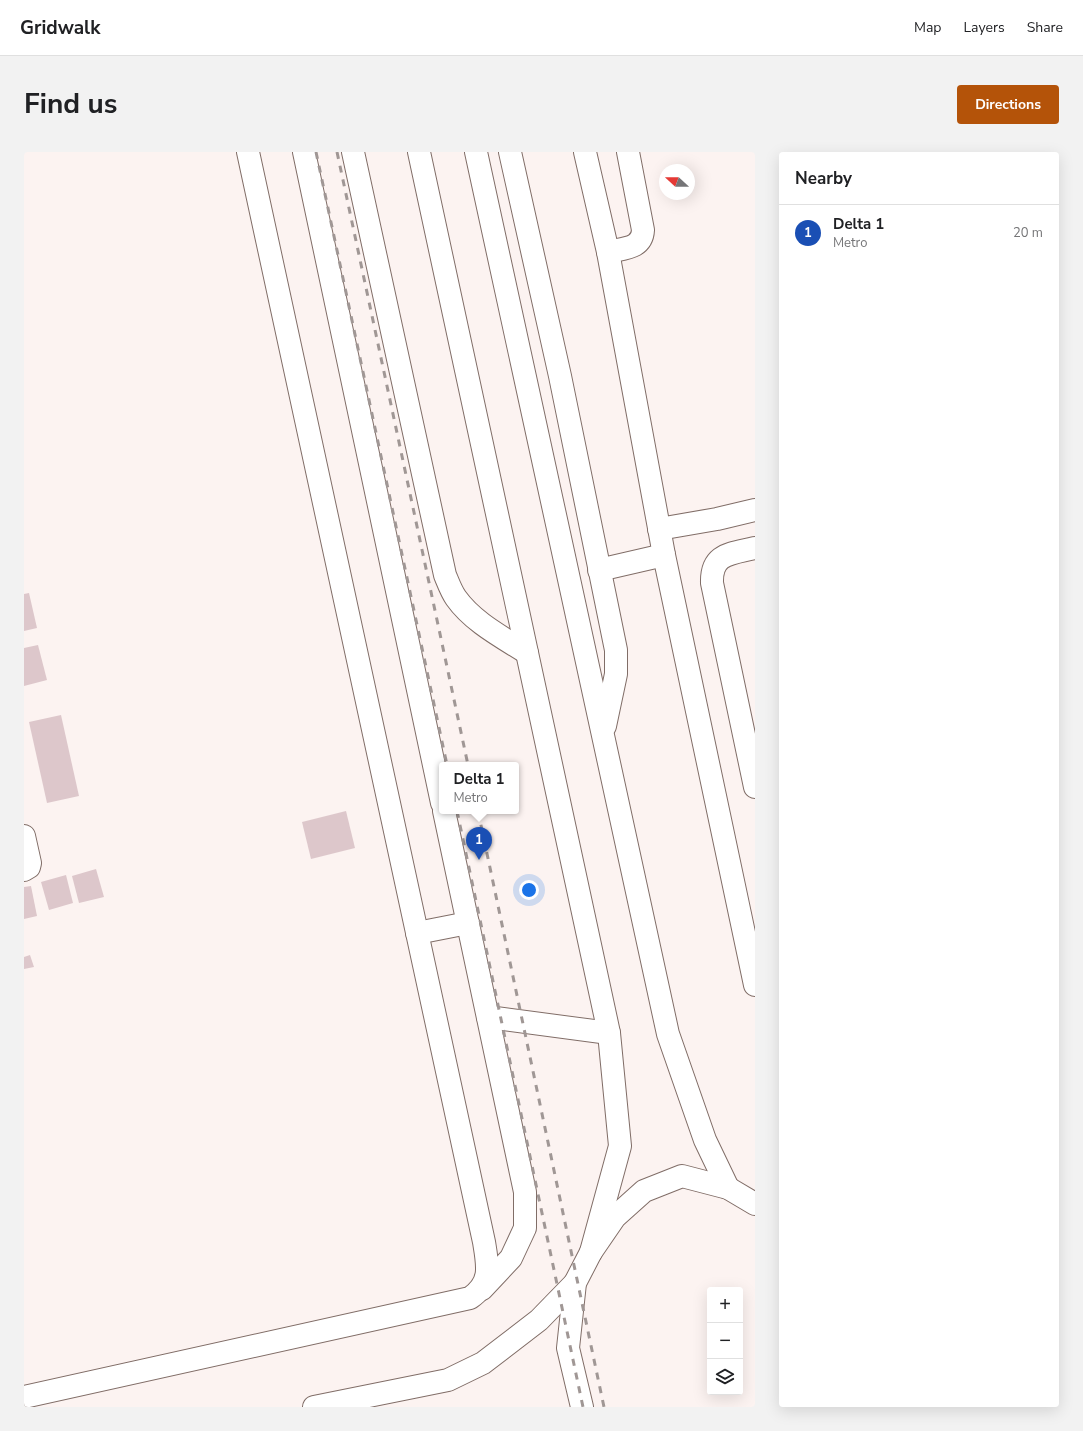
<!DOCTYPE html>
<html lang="en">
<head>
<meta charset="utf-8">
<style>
  :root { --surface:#fff; --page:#f2f2f2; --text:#202124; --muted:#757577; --line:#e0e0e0; --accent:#b45309 }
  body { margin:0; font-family:"Nunito Sans",sans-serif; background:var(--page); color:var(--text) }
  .controls { position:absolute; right:12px; bottom:12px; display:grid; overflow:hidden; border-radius:4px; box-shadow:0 4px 16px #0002 }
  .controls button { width:36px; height:36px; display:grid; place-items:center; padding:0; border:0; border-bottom:1px solid var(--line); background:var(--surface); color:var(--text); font:20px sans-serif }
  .compass { position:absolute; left:635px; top:12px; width:36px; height:36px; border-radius:50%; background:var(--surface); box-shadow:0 4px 16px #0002; rotate:291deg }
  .you { position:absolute; left:505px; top:738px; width:14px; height:14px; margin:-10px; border:3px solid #fff; border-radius:50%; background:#1a73e8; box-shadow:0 0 0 6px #1a73e833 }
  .badge { display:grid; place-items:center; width:26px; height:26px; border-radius:50%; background:var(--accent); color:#fff; font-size:13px; font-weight:700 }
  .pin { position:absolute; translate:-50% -33px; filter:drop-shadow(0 1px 2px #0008) }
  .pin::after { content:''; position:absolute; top:21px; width:14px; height:12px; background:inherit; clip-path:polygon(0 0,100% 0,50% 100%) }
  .popup { position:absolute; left:415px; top:610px; width:80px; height:52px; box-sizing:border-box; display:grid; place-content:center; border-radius:4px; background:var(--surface); filter:drop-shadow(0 1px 3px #0005); font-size:13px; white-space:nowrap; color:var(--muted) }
  .popup b { font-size:15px; color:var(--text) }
  .popup::after { content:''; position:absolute; left:50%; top:100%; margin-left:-8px; border:8px solid transparent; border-top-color:var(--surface) }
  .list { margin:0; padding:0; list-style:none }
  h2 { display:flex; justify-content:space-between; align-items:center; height:52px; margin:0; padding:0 16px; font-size:17px }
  h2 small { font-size:13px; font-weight:400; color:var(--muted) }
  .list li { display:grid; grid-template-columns:26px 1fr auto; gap:12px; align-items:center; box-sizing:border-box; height:56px; padding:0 16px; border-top:1px solid var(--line) }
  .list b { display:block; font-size:15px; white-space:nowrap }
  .list p { margin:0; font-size:13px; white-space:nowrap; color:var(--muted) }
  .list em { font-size:13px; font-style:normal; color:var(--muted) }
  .icon { flex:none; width:22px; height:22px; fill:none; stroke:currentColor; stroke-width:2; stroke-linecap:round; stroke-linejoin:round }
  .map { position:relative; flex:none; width:731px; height:1255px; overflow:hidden; border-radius:4px }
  header { display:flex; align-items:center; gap:24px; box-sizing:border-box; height:56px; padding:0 20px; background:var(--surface); border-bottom:1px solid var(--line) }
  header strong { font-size:19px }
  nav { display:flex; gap:22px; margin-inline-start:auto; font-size:14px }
  .intro { display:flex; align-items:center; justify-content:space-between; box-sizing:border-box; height:96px; padding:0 24px }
  h1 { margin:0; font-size:28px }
  .button { padding:10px 18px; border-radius:4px; background:var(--accent); color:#fff; font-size:14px; font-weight:700 }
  main { display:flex; gap:24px; padding:0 24px }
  aside { flex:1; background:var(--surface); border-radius:4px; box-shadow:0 4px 16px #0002 }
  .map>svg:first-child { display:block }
  .building { fill:#ddc7cb }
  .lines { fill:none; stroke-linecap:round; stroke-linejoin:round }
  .minor-casing { stroke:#806d67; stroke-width:24 }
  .minor { stroke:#fff; stroke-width:22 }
  .rail { stroke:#a09795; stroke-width:3; stroke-dasharray:7 7; stroke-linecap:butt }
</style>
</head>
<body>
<header>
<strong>Gridwalk</strong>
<nav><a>Map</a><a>Layers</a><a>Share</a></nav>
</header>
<div class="intro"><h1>Find us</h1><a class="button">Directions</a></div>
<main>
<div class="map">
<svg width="731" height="1255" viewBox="0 0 731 1255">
  <rect width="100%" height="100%" fill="#fcf3f1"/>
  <g class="building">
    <path d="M5,441l8,35 -13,3v-37z"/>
    <path d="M14,493l9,35 -23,6v-38z"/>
    <path d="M37,563l18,81 -32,7 -18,-81z"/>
    <path d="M322,659l9,37 -44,11 -9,-37z"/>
    <path d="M72,717l8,28 -25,6 -7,-27z"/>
    <path d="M42,723l7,28 -24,7 -8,-28z"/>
    <path d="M7,734l6,30 -13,3v-32z"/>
    <path d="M6,803l4,12 -10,2v-12z"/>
  </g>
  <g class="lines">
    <defs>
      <g id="minor">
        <path d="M280,0l138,651"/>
        <path d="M329,0l92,423c3,7 6,16 11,23 17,24 46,39 71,55"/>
        <path d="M395,0l190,881 11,113 -29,106"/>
        <path d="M452,0l192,882 37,106 23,48"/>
        <path d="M486,0l50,224 56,274v24l-11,52"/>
        <path d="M561,0l23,100 56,303 91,430"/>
        <path d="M584,100c16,-4 34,-3 35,-22l-15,-78"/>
        <path d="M635,377l58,-10 38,-9"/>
        <path d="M731,396c-24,6 -44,5 -43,35l43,204"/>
        <path d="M575,418l65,-15"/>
        <path d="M420,659l81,381v36l-14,30 -29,31"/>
        <path d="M0,684l6,27 -1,4 -5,3"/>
        <path d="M393,781l51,-10"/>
        <path d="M464,865l121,16"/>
        <path d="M0,1245l446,-99c22,-15 18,-32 14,-56l-236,-1090"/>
        <path d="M290,1255l134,-27 35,-17 56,-43 36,-37"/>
        <path d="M558,1255l-14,-59 7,-65 16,-31 24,-35 29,-26 38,-15 46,12 27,16"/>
      </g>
    </defs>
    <use href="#minor" class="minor-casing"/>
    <use href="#minor" class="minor"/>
    <g class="rail">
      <path d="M292,0l131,613"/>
      <path d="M313,0l131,613"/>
      <path d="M433,659l126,596"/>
      <path d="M454,659l126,596"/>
    </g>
  </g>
</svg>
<div class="controls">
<button>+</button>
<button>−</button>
<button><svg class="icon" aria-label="layers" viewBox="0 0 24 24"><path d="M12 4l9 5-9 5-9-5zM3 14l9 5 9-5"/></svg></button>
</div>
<svg class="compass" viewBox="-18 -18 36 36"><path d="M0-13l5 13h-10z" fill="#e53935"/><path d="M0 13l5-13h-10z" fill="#757577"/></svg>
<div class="you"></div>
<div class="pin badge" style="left:455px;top:708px;background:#1a4fb4">1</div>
<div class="popup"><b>Delta 1</b>Metro</div>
</div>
<aside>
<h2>Nearby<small></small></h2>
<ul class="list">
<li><span class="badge" style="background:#1a4fb4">1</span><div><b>Delta 1</b><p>Metro</p></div><em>20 m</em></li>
</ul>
</aside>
</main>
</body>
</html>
